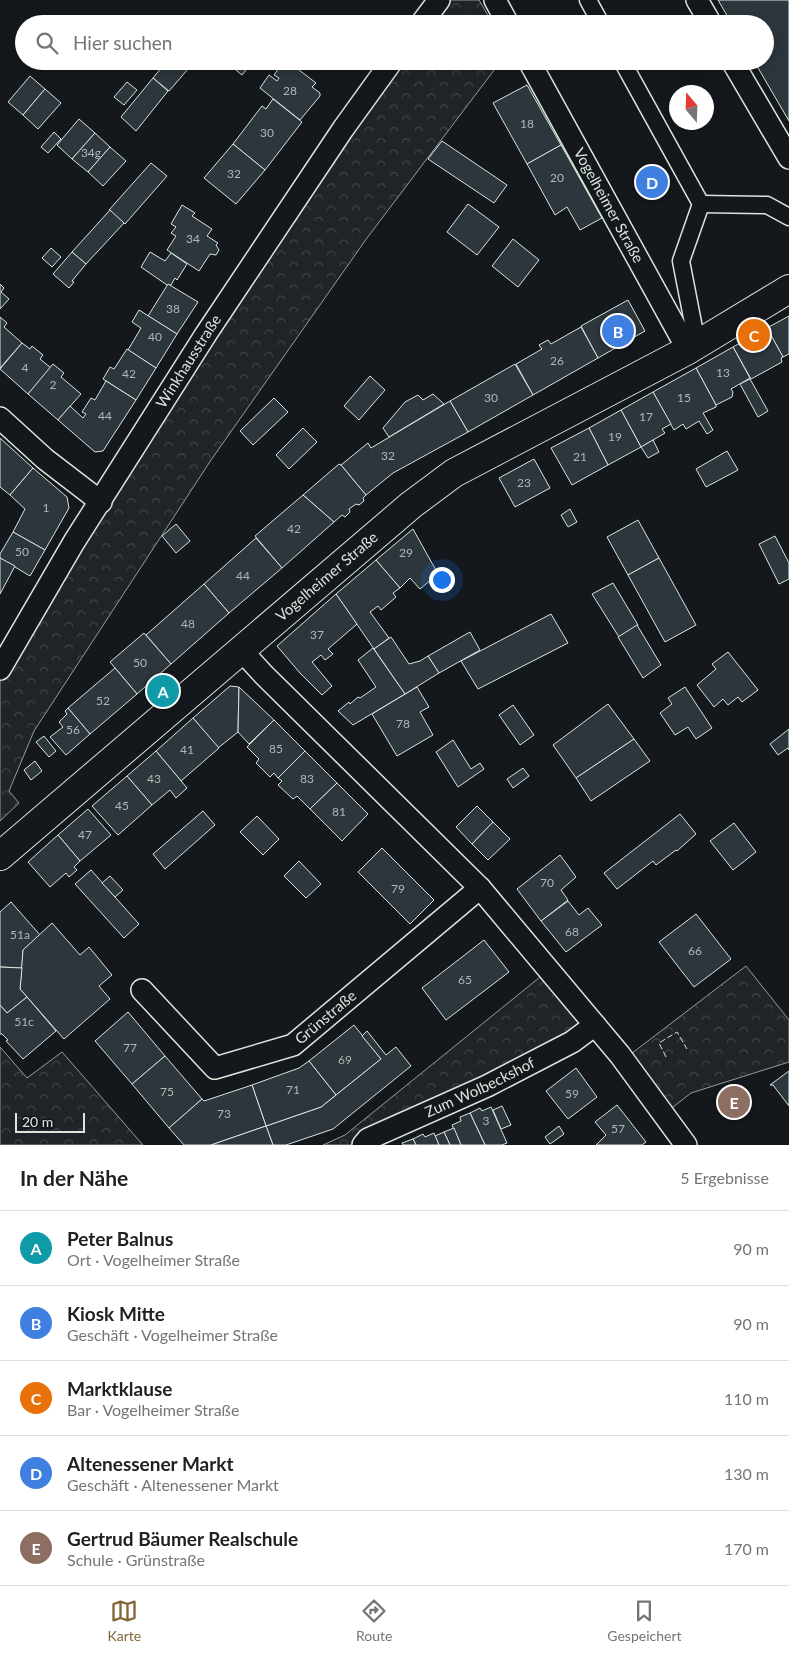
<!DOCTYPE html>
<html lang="de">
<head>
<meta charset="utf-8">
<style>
  :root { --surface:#fff; --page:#f6f6f6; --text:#202124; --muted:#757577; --line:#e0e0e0; --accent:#846436 }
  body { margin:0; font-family:Lato,sans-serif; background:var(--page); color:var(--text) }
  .compass { position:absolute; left:669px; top:85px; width:45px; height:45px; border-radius:50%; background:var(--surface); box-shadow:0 2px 12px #0003; rotate:341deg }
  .scale { position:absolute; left:15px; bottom:12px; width:70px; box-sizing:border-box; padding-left:5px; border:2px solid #d8e6dc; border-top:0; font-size:14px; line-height:18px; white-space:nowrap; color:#d8e6dc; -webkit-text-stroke:4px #14181c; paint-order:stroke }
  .you { position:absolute; left:441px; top:579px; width:18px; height:18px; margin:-12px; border:4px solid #fff; border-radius:50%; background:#1a73e8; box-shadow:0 0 0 8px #1a73e833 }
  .badge { display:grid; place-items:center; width:32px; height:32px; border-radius:50%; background:var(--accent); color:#fff; font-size:16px; font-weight:700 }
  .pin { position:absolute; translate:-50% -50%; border:2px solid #fff; box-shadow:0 1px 5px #0006 }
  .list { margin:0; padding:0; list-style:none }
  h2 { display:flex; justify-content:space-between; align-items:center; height:65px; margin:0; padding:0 20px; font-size:21px }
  h2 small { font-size:16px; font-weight:400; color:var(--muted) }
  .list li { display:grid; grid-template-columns:32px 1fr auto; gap:15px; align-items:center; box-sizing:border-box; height:75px; padding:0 20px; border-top:1px solid var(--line) }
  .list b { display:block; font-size:19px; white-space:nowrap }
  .list p { margin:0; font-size:16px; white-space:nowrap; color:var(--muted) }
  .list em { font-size:16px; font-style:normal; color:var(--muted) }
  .icon { flex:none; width:28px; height:28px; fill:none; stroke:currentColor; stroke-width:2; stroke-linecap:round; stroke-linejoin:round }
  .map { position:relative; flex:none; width:789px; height:1145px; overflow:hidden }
  .search { position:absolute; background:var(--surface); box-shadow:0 2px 12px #0003; left:15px; right:15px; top:15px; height:55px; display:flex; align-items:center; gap:12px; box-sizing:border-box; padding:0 18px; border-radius:28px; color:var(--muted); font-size:19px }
  .sheet { height:440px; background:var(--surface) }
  nav { display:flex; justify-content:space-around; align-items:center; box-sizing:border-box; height:70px; border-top:1px solid var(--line); background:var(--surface); font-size:14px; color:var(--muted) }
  nav a { display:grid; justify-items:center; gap:2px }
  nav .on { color:var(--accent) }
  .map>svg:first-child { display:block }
  .park { fill:url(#park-crowns); stroke:#939e99 }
  .building { fill:#2c363c; stroke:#d8e6dc }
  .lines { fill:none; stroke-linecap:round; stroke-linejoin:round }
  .pedestrian-casing { stroke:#d8e6dc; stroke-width:19 }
  .minor-casing { stroke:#d8e6dc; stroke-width:24 }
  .secondary-casing { stroke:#d8e6dc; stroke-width:30 }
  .pedestrian { stroke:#14181c; stroke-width:16 }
  .minor { stroke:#14181c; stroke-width:21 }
  .secondary { stroke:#14181c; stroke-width:28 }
  .fence { stroke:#d8e6dc; stroke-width:1; stroke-dasharray:6 2.5; stroke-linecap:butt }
  .labels { text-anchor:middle; stroke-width:4; stroke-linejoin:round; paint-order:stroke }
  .number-label { font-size:12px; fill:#adbab4 }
  .street-label { font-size:15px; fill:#d8e6dc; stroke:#14181c }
</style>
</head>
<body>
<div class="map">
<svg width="789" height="1145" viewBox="0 0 789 1145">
  <defs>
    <pattern id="park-crowns" width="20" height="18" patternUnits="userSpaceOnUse" patternTransform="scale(1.25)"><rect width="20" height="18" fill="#202428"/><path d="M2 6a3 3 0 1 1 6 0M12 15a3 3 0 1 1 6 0" fill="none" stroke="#404447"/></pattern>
  </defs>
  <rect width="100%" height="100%" fill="#14181c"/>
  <g class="park">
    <path d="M442,0h37l14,24h-68z"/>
    <path d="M399,61h102l-134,177 -156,222 -177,271 -25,60 10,12 -19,18v-149l74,-130z"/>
    <path d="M746,966l43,54v42l-98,31 -23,18 -41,-54z"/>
    <path d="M545,973l43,52 -229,120h-36l22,-10z"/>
    <path d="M0,1047l27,31 35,-26 81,93h-143z"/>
  </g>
  <g class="building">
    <path d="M718,0h71v121l-35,-60h11v-37h-33z"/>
    <path d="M167,61h28l-26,30 -16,-13z"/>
    <path d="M225,61h20l5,4 -8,10z"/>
    <path d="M284,61l5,3 1,-1 26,20 -4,4 8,6v3l-20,24 -40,-32 9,-13 8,6 2,-3 -5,-3z"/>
    <path d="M30,76l15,13 -22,26 -15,-13z"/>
    <path d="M153,78l15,13 -32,40 -15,-14z"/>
    <path d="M127,82l10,8 -13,15 -10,-8z"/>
    <path d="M527,85l34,60 -34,19 -34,-61z"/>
    <path d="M45,89l16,14 -23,26 -15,-14z"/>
    <path d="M273,99l29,23 -37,48 -32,-26 29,-38 4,3z"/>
    <path d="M79,119l16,14 -23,26 -15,-14z"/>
    <path d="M54,132l7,7 -13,14 -7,-6z"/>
    <path d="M95,133l15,14 -22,25 -16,-13z"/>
    <path d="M442,141l65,44 -13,18 -66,-44z"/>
    <path d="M233,144l32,26 -29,34 -32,-26z"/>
    <path d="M561,145l41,73 -22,12 -13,-23 -12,8 -28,-51z"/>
    <path d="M110,147l16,14 -23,25 -15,-14z"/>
    <path d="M151,163l16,13 -42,48 -16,-14z"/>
    <path d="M468,204l31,23 -22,28 -30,-23z"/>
    <path d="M182,205l13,8 -3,3 20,13 -5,7 11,7 -2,2 3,5 -3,5 -6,-1 -11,17 -32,-21 9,-14 -5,-3 5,-6 -5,-3z"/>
    <path d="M110,210l14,13 -38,41 -14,-12z"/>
    <path d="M513,239l26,21 -21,27 -26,-21z"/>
    <path d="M51,248l10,9 -9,10 -10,-9z"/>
    <path d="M72,252l14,12 -14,17 2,1 -5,6 -16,-14z"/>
    <path d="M150,252l15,9 6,-8 16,11 -10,16 -2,-2 -4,7h-4l-26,-18z"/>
    <path d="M0,284l4,4 -3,4 8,7 -9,10z"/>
    <path d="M168,284l30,18 -21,32 -29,-18z"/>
    <path d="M628,300l17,31 -47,27 -17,-32z"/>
    <path d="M139,310l38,24 -21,34 -28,-18 13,-22 -9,-6z"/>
    <path d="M789,316v38l-6,3 -16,-29z"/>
    <path d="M0,317l7,6 -3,4 18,16 -22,25z"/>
    <path d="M581,327l17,31 -65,37 -17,-31 26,-15 -3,-4 9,-5 3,4z"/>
    <path d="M767,328l16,29 -2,1 1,4 -31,17 -18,-32z"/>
    <path d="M22,343l8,6 2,-3 11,9 -3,4 11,9 -23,26 -28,-25z"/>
    <path d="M733,347l17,31 -19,11 2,3 -1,5 -16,8 -20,-37z"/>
    <path d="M127,349l29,19 -20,32 -33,-21 7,-12 4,2z"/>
    <path d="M53,364l11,9 -3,4 20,17 -23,26 -30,-26z"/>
    <path d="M515,364l18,31 -65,37 -18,-31z"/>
    <path d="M696,368l20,37v2l-13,6 10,17 -6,4 -8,-13 -13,8 -3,-5 -9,6 -21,-38z"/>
    <path d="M370,376l15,14 -26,30 -15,-14z"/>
    <path d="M750,379l18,32 -10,6 -18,-33z"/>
    <path d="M106,381l30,19 -33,51 -8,1 -37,-32 12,-14 13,12 3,-4 -4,-2 9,-14 4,2z"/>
    <path d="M653,392l18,32 -9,5 3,4 -24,14 -20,-37z"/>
    <path d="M433,394l11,10 -55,33 -6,-9 22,-26 13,-7 5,5z"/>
    <path d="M274,398l14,14 -35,33 -13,-14z"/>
    <path d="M450,401l18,31 -75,41 -27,22 -25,-30 27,-22 3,5z"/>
    <path d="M621,410l20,37 -33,18 -19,-37z"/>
    <path d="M303,428l14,14 -28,27 -13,-14z"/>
    <path d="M589,428l19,37 -36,20 -21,-37z"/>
    <path d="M0,438l33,30 -23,27 -10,-8z"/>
    <path d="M653,440l6,12 -11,6 -7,-11z"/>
    <path d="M727,451l11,19 -32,17 -10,-18z"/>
    <path d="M534,459l16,29 -35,19 -16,-29z"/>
    <path d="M339,464l2,1 25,30 -3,3 1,3 -5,4 -3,-1 -7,5 1,3 -5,5 -3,-2 -8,7 -31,-27z"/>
    <path d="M33,468l34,29 2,11 -24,42 -32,-18 12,-23 -15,-14z"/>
    <path d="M303,495l31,27 -52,46 -27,-32z"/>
    <path d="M570,509l7,13 -9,5 -7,-12z"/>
    <path d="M638,520l21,38 -31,17 -21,-38z"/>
    <path d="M176,524l14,17 -14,12 -14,-17z"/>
    <path d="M413,529l25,45 -18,15 -10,-11 -10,10 -24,-28z"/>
    <path d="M13,532l32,18 -15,26 -30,-18v-4z"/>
    <path d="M775,536l14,27v16l-10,5 -20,-40z"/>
    <path d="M256,538l26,30 -53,45 -25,-29z"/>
    <path d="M0,558l15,8 -15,28z"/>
    <path d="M659,558l37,67 -31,17 -37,-67z"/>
    <path d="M376,560l24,28 -7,5 3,4 -15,13 -3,-4 -8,6 19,26 -15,11 -38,-55z"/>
    <path d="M613,583l25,42 -19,12 -27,-43z"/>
    <path d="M204,584l25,29 -58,51 -25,-29z"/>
    <path d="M336,594l21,30 -29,25 5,5 -8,6 -4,-5 -9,7 20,24 -10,9 -22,-22 -23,-27z"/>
    <path d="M551,614l17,29 -90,46 -17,-28z"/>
    <path d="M637,625l24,40 -18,13 -25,-41z"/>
    <path d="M470,632l10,18 -41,23 -11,-17z"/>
    <path d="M144,633l27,31 -34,30 -27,-32z"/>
    <path d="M391,637l18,27 11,-3 8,-5 11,17 -34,21 -31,-45z"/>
    <path d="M373,648l32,46 -52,31 -15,-14 11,-9 1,2 8,-7 2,1 16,-11 -18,-27z"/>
    <path d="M728,652l30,38 -16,12 -4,-5 -10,8 -5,-6 -9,8 -17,-22 19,-16 -4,-5z"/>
    <path d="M115,668l22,26 -47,40 -22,-26z"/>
    <path d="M230,686l9,1 -1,45 -20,16 -25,-30z"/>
    <path d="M239,687l35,33 -25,24 -11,-12z"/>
    <path d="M417,687l12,20 -9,5 13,23 -36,21 -25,-42z"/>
    <path d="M685,687l27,41 -16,11 -8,-12 -13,8 -15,-22 12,-9 -4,-6z"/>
    <path d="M608,704l26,35 -58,39 -23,-33z"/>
    <path d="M513,705l21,30 -14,10 -21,-30z"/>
    <path d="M68,708l22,26 -24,21 -16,-18 13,-10 -4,-5 8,-8 -2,-3z"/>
    <path d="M193,718l26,30 -38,33 -25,-30z"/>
    <path d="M274,720l31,31 -27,27 -4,-5 -4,4 -14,-14 3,-4 -12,-12z"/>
    <path d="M789,729v21l-1,-2 -10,7 -8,-11z"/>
    <path d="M44,736l12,15 -7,6 -13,-15z"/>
    <path d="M634,739l16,22 -59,40 -15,-23z"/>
    <path d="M453,740l18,29 9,-6 4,6 -26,18 -22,-35z"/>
    <path d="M156,751l31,37 -11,10 -6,-8 -18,15 -25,-29z"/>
    <path d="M305,751l32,32 -27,26 -13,-13 -4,3 -15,-14 4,-4 -4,-3z"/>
    <path d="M35,761l7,10 -11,9 -7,-10z"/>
    <path d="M523,768l6,8 -16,12 -6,-9z"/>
    <path d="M127,776l25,29 -34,30 -26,-29z"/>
    <path d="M337,783l31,31 -26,27 -32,-32z"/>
    <path d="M477,806l16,16 -21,22 -16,-17z"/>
    <path d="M88,809l23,26 -31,26 -22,-26z"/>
    <path d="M203,811l12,14 -50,44 -12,-15z"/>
    <path d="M680,814l16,20 -19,17 -1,-1 -20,15 -3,-4 -36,28 -13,-16z"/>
    <path d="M257,816l22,23 -16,16 -23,-23z"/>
    <path d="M493,822l17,17 -22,21 -16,-16z"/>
    <path d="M734,823l22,29 -23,18 -23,-29z"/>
    <path d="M58,835l22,26 -6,6 3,3 -8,7 -3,-4 -16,14 -22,-25z"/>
    <path d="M382,848l52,52 -24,24 -52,-52z"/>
    <path d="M560,855l16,22 -15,13 7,10 -27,21 -24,-32z"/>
    <path d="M299,861l22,23 -15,14 -22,-22z"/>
    <path d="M91,870l48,54 -15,14 -49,-54z"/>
    <path d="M110,876l13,14 -8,7 -13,-14z"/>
    <path d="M568,901l11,14 9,-7 14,17 -36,27 -25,-31z"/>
    <path d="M11,902l29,33 -17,15 -1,18 -22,-1v-55z"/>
    <path d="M696,914l35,45 -37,28 -35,-45z"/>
    <path d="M52,923l28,32 9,-8 23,28 -13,11 11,13 -46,40 -44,-50 3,-39z"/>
    <path d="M484,940l25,32 -63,48 -24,-32z"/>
    <path d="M0,967l22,1 -2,21 7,8 -20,16 -7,-8z"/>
    <path d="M27,997l29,34 -33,28 -17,-18 2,-1 -6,-6h-2v-29l7,8z"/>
    <path d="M128,1012l37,44 -33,28 -37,-43z"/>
    <path d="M354,1025l27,34 -45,36 -27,-34z"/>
    <path d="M367,1031l19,24 10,-8 15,19 -78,63 -47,16h-13l-7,-19 55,-19 60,-48 -19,-23z"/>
    <path d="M165,1056l37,43 -33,29 -37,-44z"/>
    <path d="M309,1061l27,34 -15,12 -55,19 -14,-41 47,-17z"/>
    <path d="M576,1068l21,29 -29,22 -22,-28z"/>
    <path d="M789,1071v35l-16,-21h-3z"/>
    <path d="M252,1085l14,41 -55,19h-27l-15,-17 33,-29 2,2z"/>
    <path d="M617,1105l29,37 -4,3h-46l10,-10 -11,-13z"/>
    <path d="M502,1106l9,19 -10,4 -8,-19z"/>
    <path d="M491,1107l16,36 -5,2h-17l-15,-32 10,-5 2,3z"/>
    <path d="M470,1113l15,32h-24l-9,-20 9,-4 -1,-4z"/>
    <path d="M266,1126l7,19h-62z"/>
    <path d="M559,1126l5,8 -14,10 -5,-7z"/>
    <path d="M454,1128l7,17h-11l-6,-13z"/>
    <path d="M444,1132l6,13h-11l-4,-9z"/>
    <path d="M434,1133l5,12h-23l-3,-6 10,-5 2,3z"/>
    <path d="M413,1139l3,6h-13l-1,-2z"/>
  </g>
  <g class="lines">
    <defs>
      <g id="pedestrian">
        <path d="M588,0l13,24"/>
        <path d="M622,61l79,143 -20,57 13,67"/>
        <path d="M701,204l66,1 22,12"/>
      </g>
      <g id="minor">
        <path d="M495,0l13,24"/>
        <path d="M697,0l14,24"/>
        <path d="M421,24l18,-24"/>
        <path id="s1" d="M529,61l159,289"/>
        <path d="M732,61l57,97"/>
        <path d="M0,418l45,41 56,43"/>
        <path d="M241,650l23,25 216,213 140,167 66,90"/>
        <path id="s2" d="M0,669l74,-127 132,-208 137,-205 49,-68"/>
        <path id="s3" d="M142,990l73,78 78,-23 187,-157"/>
        <path id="s4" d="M363,1145l5,-6 119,-53 85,-44 23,-17"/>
      </g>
      <g id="secondary">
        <path id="s5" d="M0,856l411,-351 43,-32 234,-123 101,-61"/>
      </g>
    </defs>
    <use href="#pedestrian" class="pedestrian-casing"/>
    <use href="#minor" class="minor-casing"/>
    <use href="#secondary" class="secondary-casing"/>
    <use href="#pedestrian" class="pedestrian"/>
    <use href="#minor" class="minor"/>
    <use href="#secondary" class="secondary"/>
    <path class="fence" d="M666,1057l-7,-14 18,-11 10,17"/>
  </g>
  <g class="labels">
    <g class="number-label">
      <text x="290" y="95">28</text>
      <text x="527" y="128">18</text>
      <text x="267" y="137">30</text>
      <text x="91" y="157">34g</text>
      <text x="234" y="178">32</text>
      <text x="557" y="182">20</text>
      <text x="193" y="243">34</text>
      <text x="173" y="313">38</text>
      <text x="155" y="341">40</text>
      <text x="557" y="365">26</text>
      <text x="25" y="372">4</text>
      <text x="723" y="377">13</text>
      <text x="129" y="378">42</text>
      <text x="53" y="389">2</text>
      <text x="491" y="402">30</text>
      <text x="684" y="402">15</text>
      <text x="105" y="420">44</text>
      <text x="646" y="421">17</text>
      <text x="615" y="441">19</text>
      <text x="388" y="460">32</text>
      <text x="580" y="461">21</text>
      <text x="524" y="487">23</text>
      <text x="46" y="512">1</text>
      <text x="294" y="533">42</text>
      <text x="22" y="556">50</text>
      <text x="406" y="557">29</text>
      <text x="243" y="580">44</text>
      <text x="188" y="628">48</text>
      <text x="317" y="639">37</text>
      <text x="140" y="667">50</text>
      <text x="103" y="705">52</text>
      <text x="403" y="728">78</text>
      <text x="73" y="734">56</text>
      <text x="276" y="753">85</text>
      <text x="187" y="754">41</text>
      <text x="154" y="783">43</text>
      <text x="307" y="783">83</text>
      <text x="122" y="810">45</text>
      <text x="339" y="816">81</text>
      <text x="85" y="839">47</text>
      <text x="547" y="887">70</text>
      <text x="398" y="893">79</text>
      <text x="572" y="936">68</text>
      <text x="20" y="939">51a</text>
      <text x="695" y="955">66</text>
      <text x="465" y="984">65</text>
      <text x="24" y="1026">51c</text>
      <text x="130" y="1052">77</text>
      <text x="345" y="1064">69</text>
      <text x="293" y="1094">71</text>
      <text x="167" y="1096">75</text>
      <text x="572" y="1098">59</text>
      <text x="224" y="1118">73</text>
      <text x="486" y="1125">3</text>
      <text x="618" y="1133">57</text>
    </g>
    <g class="street-label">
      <text dy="5" stroke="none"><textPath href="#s1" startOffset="165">Vogelheimer Straße</textPath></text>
      <text dy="5" stroke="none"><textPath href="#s2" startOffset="361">Winkhausstraße</textPath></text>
      <text dy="5" stroke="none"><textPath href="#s5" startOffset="430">Vogelheimer Straße</textPath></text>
      <text dy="5" stroke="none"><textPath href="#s3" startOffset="231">Grünstraße</textPath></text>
      <text dy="5" stroke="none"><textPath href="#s4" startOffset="131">Zum Wolbeckshof</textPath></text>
    </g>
  </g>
</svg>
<svg class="compass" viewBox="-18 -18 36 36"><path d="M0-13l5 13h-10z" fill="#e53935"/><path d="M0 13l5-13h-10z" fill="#757577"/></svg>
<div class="scale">20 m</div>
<div class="you"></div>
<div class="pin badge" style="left:163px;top:691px;background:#0f9aa8">A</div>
<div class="pin badge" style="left:618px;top:331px;background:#3f7fe0">B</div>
<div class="pin badge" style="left:754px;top:335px;background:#e8710a">C</div>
<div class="pin badge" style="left:652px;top:182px;background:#3f7fe0">D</div>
<div class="pin badge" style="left:734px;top:1102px;background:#8d6e63">E</div>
<div class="search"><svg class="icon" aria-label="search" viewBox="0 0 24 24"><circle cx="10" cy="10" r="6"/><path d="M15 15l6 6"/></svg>Hier suchen</div>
</div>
<section class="sheet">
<h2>In der Nähe<small>5 Ergebnisse</small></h2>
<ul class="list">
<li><span class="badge" style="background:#0f9aa8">A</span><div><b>Peter Balnus</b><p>Ort · Vogelheimer Straße</p></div><em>90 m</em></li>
<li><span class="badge" style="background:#3f7fe0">B</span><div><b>Kiosk Mitte</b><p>Geschäft · Vogelheimer Straße</p></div><em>90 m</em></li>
<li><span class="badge" style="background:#e8710a">C</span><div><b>Marktklause</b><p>Bar · Vogelheimer Straße</p></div><em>110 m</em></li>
<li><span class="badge" style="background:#3f7fe0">D</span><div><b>Altenessener Markt</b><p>Geschäft · Altenessener Markt</p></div><em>130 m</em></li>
<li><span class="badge" style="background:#8d6e63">E</span><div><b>Gertrud Bäumer Realschule</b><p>Schule · Grünstraße</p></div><em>170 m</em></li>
</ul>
</section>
<nav>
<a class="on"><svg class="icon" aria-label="map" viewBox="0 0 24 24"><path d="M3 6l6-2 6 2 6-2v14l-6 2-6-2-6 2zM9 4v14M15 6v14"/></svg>Karte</a>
<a><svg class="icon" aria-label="directions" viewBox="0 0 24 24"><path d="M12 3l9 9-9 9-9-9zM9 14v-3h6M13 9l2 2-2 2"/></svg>Route</a>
<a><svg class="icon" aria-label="saved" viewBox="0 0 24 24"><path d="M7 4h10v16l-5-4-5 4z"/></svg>Gespeichert</a>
</nav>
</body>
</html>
